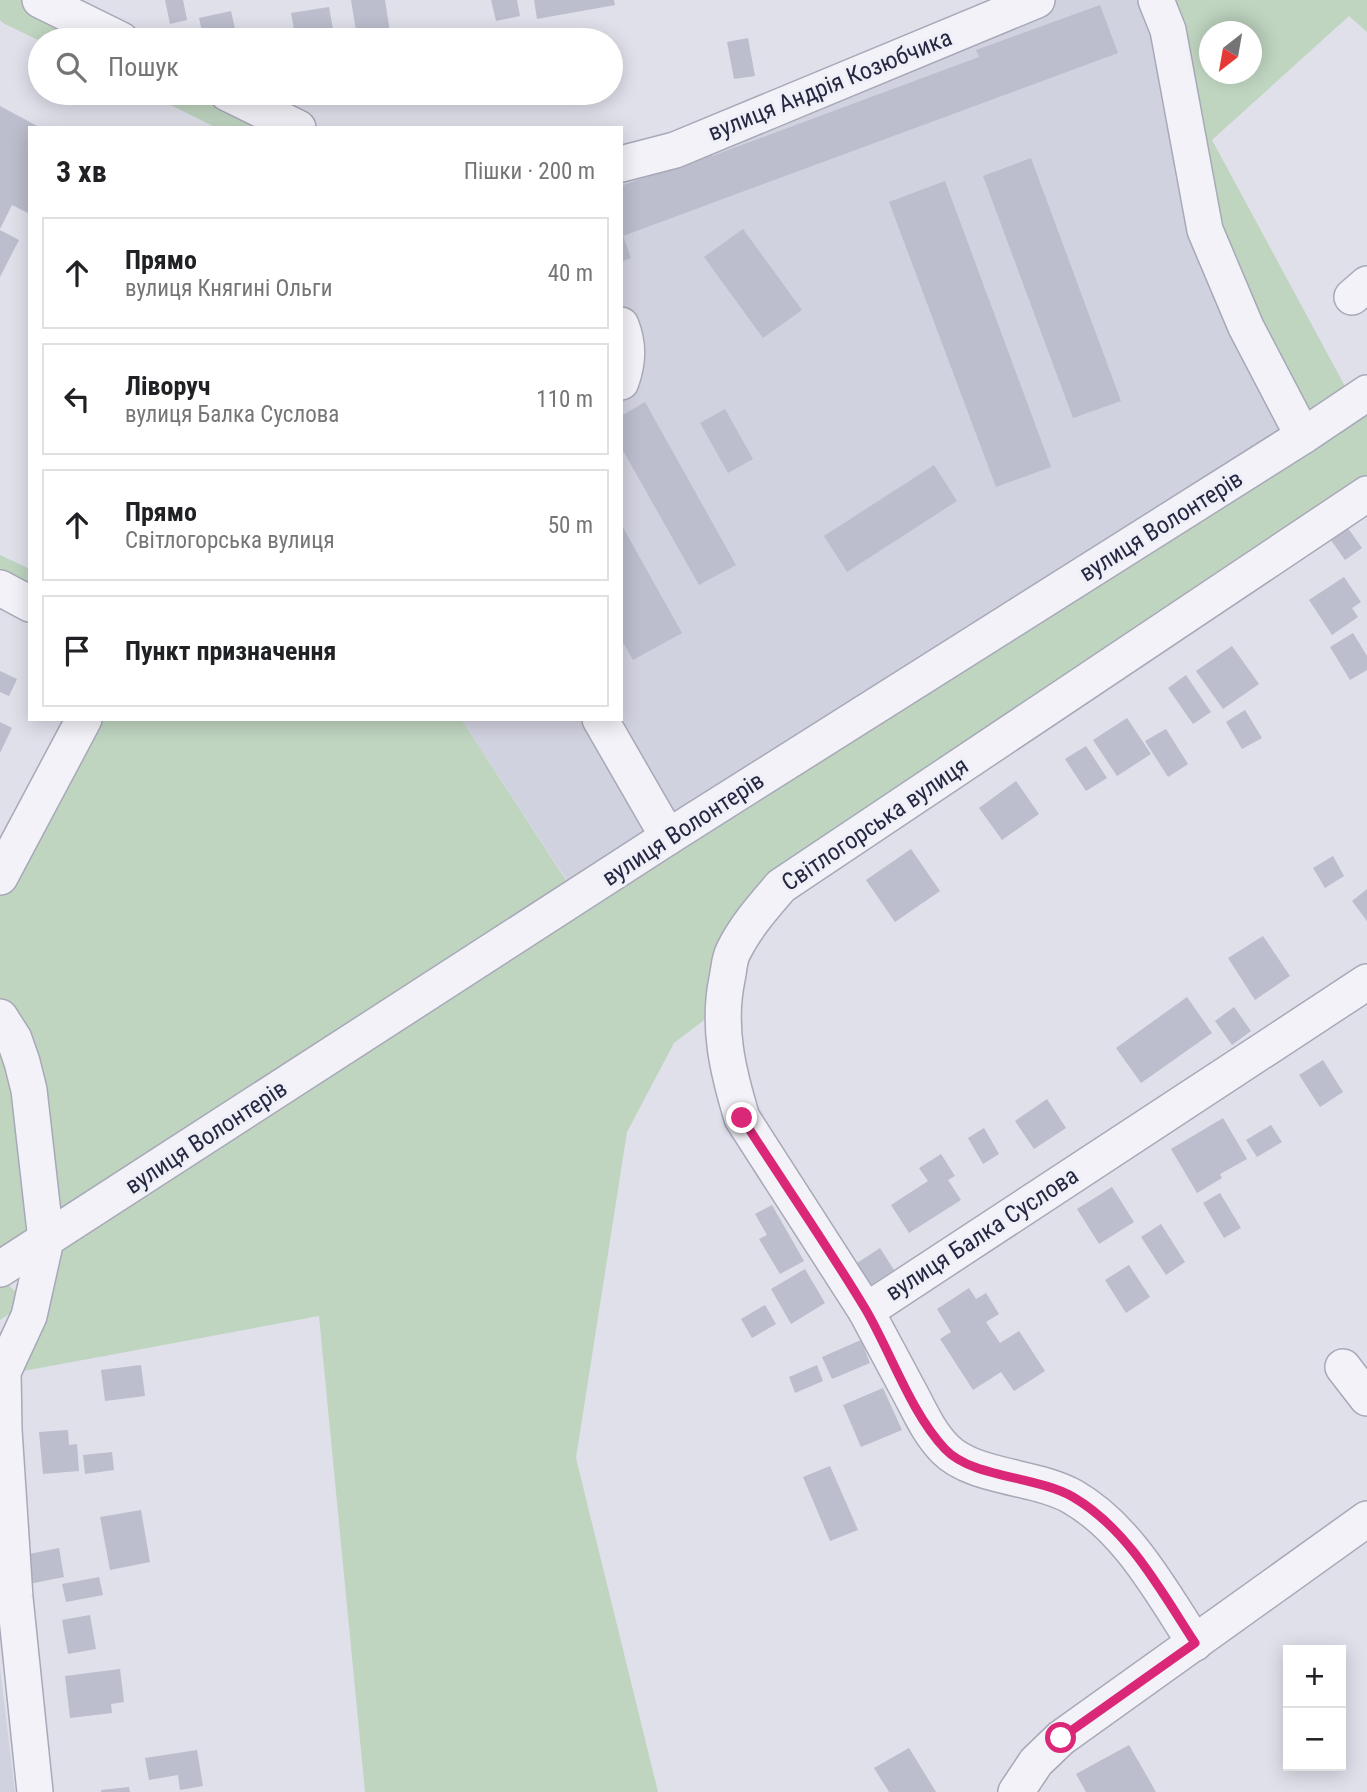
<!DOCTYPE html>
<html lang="uk">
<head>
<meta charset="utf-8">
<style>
  :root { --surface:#fff; --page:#f6f6f6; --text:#202124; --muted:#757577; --line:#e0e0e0 }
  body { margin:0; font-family:"Roboto Condensed",sans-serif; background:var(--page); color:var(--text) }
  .controls { position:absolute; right:21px; bottom:21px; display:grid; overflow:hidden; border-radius:0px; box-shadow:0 4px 18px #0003 }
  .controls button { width:63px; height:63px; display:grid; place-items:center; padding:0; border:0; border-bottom:2px solid var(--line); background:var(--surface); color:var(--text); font:35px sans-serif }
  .compass { position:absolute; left:1199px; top:21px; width:63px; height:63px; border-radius:50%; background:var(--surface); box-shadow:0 4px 18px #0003; rotate:211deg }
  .stop { position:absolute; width:21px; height:21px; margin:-16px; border:5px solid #db2777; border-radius:50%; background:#fff }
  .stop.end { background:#db2777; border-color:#fff; box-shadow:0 2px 7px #0008 }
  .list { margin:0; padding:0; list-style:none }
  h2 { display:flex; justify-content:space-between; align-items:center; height:91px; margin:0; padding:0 28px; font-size:30px }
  h2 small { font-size:23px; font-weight:400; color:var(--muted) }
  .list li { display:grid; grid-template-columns:46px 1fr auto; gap:21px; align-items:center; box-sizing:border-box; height:112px; margin:0 14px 14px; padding:0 14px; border:2px solid var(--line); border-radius:0px }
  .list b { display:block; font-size:26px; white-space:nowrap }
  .list p { margin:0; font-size:23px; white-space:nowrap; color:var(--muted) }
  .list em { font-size:23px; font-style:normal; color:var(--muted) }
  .icon { flex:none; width:38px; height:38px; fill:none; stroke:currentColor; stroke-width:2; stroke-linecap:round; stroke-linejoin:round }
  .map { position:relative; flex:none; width:1367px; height:1792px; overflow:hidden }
  .search { position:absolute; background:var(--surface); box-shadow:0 4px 18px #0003; left:28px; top:28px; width:595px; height:77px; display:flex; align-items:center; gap:18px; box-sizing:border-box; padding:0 24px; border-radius:38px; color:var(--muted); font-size:26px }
  .panel { position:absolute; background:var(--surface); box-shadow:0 4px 18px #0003; left:28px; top:126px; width:595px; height:595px; border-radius:0px }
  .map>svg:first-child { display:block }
  .built { fill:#d1d2df }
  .green { fill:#bfd5c0; fill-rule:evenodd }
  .building { fill:#bcbdcd }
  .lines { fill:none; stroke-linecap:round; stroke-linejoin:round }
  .minor-casing { stroke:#a8a9b8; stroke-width:38 }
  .minor { stroke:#f2f2f8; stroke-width:35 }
  .route { stroke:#db2777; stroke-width:9 }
  .labels { text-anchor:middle; stroke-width:6; stroke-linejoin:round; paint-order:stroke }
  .street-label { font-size:24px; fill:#262843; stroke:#eff0f7 }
</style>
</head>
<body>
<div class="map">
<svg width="1367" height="1792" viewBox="0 0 1367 1792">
  <rect width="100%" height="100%" fill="#dfe0ea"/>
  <g class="built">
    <path d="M1037,0h119l147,436 -725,461 -117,-178h160v-555z"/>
    <path d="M0,1667l15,125h-15z"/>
  </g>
  <g class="green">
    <path d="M0,0h40l82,40 -82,1 -37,-18 -3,-3z"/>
    <path d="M1156,0h211v32l-18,-16 -137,124 141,261 14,-8v101l-586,392 -59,115 -19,20 -29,22 -47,89 -51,326 82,334h-293l-46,-476 -306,57 32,-132 -45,28v-392l84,-158h377l116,178 726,-461 -57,-109zM1210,32h42v42h-42z"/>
    <path d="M146,93h82l71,35h-82z"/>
    <path d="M0,555l30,14v35l-30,-16z"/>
    <path d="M0,1283h6l9,8 -1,20 -14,9z"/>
  </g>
  <g class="building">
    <path d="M165,0h18l4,20 -17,4z"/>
    <path d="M351,0h34l5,32 -33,5z"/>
    <path d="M491,0h26l3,16 -24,5z"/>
    <path d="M534,0h80l1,5 -78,14z"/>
    <path d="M1100,5l18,48 -495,183 8,22 -10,4v-76l90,-33 1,3 267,-99 -3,-7z"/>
    <path d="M329,7l6,33h-39l-5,-27z"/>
    <path d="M231,11l6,26 6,-2 1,5h-40l-5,-22z"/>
    <path d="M748,38l7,38 -21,3 -7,-37z"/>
    <path d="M0,106l41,22h-11v86l-18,-9 -12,24z"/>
    <path d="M1031,158l90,243 -48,17 -90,-242z"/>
    <path d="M945,181l106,286 -55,20 -107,-285z"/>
    <path d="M743,229l59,81 -39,28 -59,-81z"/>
    <path d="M0,230l19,10 -19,37z"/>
    <path d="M645,402l91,163 -37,20 -78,-138v-31z"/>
    <path d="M725,409l28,50 -25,14 -28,-50z"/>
    <path d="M934,465l23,36 -110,71 -23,-36z"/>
    <path d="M621,524l61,109 -49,27 -12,-21z"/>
    <path d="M1345,524l17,24 -17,12 -17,-24z"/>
    <path d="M1344,577l17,25 -9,6 6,9 -26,18 -23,-35z"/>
    <path d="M1353,633l14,23v14l-17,10 -20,-33z"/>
    <path d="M1232,646l27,38 -36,25 -27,-38z"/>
    <path d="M0,671l17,8 -8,17 -9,-4z"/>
    <path d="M1186,675l25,37 -18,12 -25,-36z"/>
    <path d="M1245,710l17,28 -20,11 -16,-27z"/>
    <path d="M1127,718l24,36 -34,22 -24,-36z"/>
    <path d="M0,722l12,6 -12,25z"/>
    <path d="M1166,729l22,35 -20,13 -23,-36z"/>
    <path d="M1086,746l21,32 -21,13 -21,-32z"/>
    <path d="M1016,781l23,33 -37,26 -23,-32z"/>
    <path d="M911,849l29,42 -45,31 -29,-42z"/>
    <path d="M1333,856l11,20 -19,12 -12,-20z"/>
    <path d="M1367,889v32l-15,-20z"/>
    <path d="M1263,936l27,40 -35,24 -27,-42z"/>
    <path d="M1187,997l25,36 -71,50 -25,-35z"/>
    <path d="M1234,1007l17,24 -19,14 -17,-24z"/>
    <path d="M1323,1060l20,32 -23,15 -21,-32z"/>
    <path d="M1047,1099l19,29 -32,21 -19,-28z"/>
    <path d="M1223,1118l24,41 -27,15 2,4 -25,15 -26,-44z"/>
    <path d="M1271,1125l11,17 -25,15 -11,-17z"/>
    <path d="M984,1128l15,26 -16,10 -15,-26z"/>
    <path d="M941,1154l14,22 -7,4 13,20 -52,33 -18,-28 37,-24 -9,-13z"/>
    <path d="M1112,1187l22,35 -35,22 -22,-35z"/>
    <path d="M1220,1193l21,35 -17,10 -21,-35z"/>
    <path d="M772,1205l32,56 -24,13 -21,-35 8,-4 -12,-21z"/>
    <path d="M1161,1224l24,38 -19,13 -25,-38z"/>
    <path d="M880,1248l14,22 -23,15 -14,-22z"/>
    <path d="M1129,1265l21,32 -24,16 -21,-33z"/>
    <path d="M805,1269l20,34 -34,21 -20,-35z"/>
    <path d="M969,1288l7,11 10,-6 13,21 -13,8 14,21 19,-12 26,40 -31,20 -13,-19 -28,18 -33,-51 11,-7 -14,-23z"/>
    <path d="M765,1305l11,19 -24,14 -11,-19z"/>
    <path d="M861,1340l9,23 -38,16 -10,-22z"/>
    <path d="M141,1365l4,31 -40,5 -4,-31z"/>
    <path d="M817,1365l6,16 -28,12 -6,-16z"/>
    <path d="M883,1388l19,42 -41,17 -18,-42z"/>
    <path d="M68,1430l1,15 8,-1 2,27 -36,3 -4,-42z"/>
    <path d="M112,1452l2,18 -29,4 -2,-19z"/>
    <path d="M830,1466l28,64 -28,11 -27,-64z"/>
    <path d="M141,1510l9,52 -40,8 -10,-53z"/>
    <path d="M59,1548l5,29 -35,7 -5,-29z"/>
    <path d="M99,1577l4,18 -37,7 -4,-18z"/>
    <path d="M90,1615l6,34 -28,5 -6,-34z"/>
    <path d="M120,1669l4,33 -13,2 1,9 -42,5 -5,-42z"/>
    <path d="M1129,1745l27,47h-70l-10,-18z"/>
    <path d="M909,1748l27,44h-47l-15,-24z"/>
    <path d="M197,1750l6,36 -23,4 -2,-15 -29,5 -4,-22z"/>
    <path d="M129,1787l1,5h-29v-2z"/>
  </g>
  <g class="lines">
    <defs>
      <g id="minor">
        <path d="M40,0l81,40"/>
        <path d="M1156,0l12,30 37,200 41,97 57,109"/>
        <path d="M227,93l71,35"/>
        <path d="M621,164l54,-14 362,-150"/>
        <path d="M1352,297l15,-13"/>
        <path d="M621,325c8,20 7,37 0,57"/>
        <path d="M0,588l30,16"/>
        <path d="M600,719l68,118"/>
        <path d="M0,877l84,-158"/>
        <path d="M0,1017l14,22 8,23 7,28 17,150 -17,76 -26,56 1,58 11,168 20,194"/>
        <path d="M0,1269l668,-432 635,-401 64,-43"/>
        <path d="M866,1311l-124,-193c-14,-46 -25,-91 -15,-139 2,-9 2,-19 6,-27 12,-25 30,-45 48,-66l586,-392"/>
        <path d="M1343,1367l24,31"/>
        <path d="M1195,1643c-34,-52 -67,-114 -122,-146 -36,-21 -100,-19 -128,-48 -15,-15 -24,-35 -34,-54 -15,-28 -30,-56 -45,-84l501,-329"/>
        <path d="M1016,1792l20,-30 25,-24 306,-219"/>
      </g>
    </defs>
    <use href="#minor" class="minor-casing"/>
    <use href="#minor" class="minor"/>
  </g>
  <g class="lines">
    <path class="route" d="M742,1118c41,64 85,127 124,192 25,43 45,103 79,139 27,29 92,27 128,48 55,32 88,94 122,146l-134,95"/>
  </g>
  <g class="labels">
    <g class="street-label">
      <text transform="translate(830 85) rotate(-22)" y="8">вулиця Андрія Козюбчика</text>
      <text transform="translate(1161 526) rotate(-32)" y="8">вулиця Волонтерів</text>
      <text transform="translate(875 824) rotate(-34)" y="8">Світлогорська вулиця</text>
      <text transform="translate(683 829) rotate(-33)" y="8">вулиця Волонтерів</text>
      <text transform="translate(206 1137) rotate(-33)" y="8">вулиця Волонтерів</text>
      <text transform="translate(982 1234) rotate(-33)" y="8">вулиця Балка Суслова</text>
    </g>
  </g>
</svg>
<div class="controls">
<button>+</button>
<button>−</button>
</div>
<svg class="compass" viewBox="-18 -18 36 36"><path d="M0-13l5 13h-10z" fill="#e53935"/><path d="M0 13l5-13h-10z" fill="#757577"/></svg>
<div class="stop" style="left:1061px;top:1738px"></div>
<div class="stop end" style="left:742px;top:1118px"></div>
<div class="search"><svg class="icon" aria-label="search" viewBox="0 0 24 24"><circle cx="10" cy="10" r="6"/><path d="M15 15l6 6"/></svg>Пошук</div>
<section class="panel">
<h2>3 хв<small>Пішки · 200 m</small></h2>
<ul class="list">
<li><svg class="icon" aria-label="ahead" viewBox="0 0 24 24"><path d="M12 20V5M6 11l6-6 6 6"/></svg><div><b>Прямо</b><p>вулиця Княгині Ольги</p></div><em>40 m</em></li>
<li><svg class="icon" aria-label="left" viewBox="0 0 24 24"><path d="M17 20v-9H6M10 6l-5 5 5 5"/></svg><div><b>Ліворуч</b><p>вулиця Балка Суслова</p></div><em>110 m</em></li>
<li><svg class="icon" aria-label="ahead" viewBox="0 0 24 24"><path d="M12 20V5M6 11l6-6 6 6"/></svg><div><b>Прямо</b><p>Світлогорська вулиця</p></div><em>50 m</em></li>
<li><svg class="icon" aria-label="arrive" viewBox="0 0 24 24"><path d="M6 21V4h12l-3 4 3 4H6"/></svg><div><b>Пункт призначення</b></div></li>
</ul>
</section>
</div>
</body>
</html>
